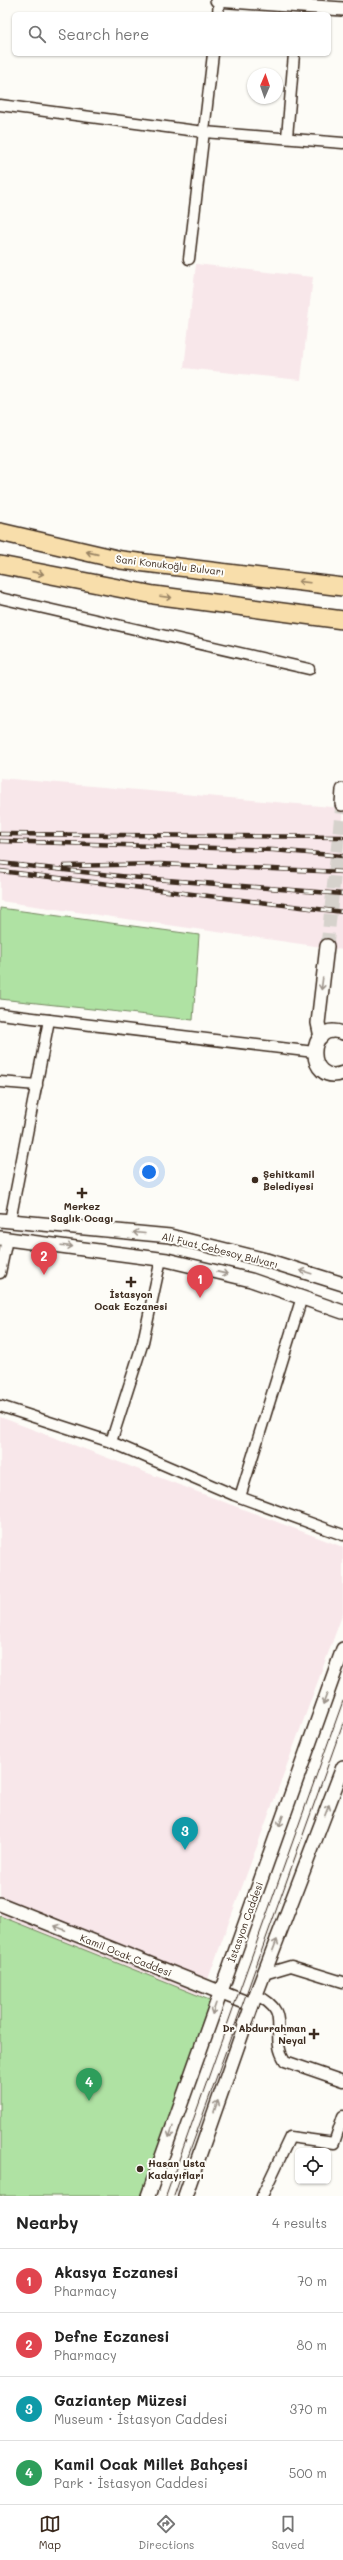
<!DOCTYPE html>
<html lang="en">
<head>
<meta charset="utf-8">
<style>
  :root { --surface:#fff; --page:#f6f6f6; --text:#222; --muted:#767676; --line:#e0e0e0; --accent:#3b2a1e }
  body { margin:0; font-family:Mali,sans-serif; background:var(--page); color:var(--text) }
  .controls { position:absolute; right:12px; bottom:12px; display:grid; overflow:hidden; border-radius:6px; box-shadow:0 1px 3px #0004 }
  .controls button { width:36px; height:36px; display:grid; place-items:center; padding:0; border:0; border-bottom:1px solid var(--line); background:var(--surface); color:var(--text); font:20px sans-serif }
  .compass { position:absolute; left:247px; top:68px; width:36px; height:36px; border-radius:50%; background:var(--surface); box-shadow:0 1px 3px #0004; rotate:2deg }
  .you { position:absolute; left:149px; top:1172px; width:14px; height:14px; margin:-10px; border:3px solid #fff; border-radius:50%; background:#1a73e8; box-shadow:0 0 0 6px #1a73e833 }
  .badge { display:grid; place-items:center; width:26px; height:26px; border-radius:50%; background:var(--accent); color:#fff; font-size:13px; font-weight:700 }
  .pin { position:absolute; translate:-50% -33px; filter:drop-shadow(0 1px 2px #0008) }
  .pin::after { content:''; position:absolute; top:21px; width:14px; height:12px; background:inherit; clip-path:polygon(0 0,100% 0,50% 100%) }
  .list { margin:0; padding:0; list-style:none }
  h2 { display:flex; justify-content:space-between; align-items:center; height:52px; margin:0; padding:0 16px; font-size:17px }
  h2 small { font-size:13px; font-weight:400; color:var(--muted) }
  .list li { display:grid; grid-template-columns:26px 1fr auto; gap:12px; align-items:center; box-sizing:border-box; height:64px; padding:0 16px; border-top:1px solid var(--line) }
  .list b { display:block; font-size:15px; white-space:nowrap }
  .list p { margin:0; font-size:13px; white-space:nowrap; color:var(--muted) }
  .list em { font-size:13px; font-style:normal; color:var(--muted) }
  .icon { flex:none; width:22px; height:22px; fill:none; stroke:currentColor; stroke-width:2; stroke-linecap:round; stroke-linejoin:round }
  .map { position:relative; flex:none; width:343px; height:2196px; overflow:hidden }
  .search { position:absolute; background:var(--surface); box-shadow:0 1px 3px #0004; left:12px; right:12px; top:12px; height:44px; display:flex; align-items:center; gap:10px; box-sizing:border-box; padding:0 14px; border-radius:6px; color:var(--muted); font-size:15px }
  .sheet { height:308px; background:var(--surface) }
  nav { display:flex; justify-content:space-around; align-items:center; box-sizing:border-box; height:56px; border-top:1px solid var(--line); background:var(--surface); font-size:11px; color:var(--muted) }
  nav a { display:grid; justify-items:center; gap:2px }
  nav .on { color:var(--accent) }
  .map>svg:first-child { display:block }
  .built { fill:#f8e7ea }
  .green { fill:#afe2a3; stroke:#758660 }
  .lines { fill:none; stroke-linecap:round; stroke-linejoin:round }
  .tertiary-tunnel { stroke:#d6d2cc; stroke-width:13; stroke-dasharray:13 6; stroke-linecap:butt }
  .minor-casing { stroke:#3b2a1e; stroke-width:13 }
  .tertiary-casing { stroke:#3b2a1e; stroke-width:16 }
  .trunk-casing { stroke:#3b2a1e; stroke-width:20 }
  .minor { stroke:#fdfcf7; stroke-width:10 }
  .tertiary { stroke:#fdfcf7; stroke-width:13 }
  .trunk { stroke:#f8deab; stroke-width:17 }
  .tram { stroke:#3b2a1e; stroke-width:1 }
  .rail-casing { stroke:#3b2a1e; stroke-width:4.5 }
  .rail { stroke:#fdfcf7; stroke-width:3; stroke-dasharray:9; stroke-linecap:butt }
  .oneway { stroke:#9a8464 }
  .oneway2 { stroke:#9c938a }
  .poi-dot { fill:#3b2a1e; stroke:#fdfcf7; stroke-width:1.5 }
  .labels { text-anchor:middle; stroke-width:4; stroke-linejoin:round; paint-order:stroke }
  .street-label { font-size:10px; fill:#3b2a1e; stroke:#fdfcf7 }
  .poi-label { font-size:10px; font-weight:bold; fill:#3b2a1e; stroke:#fdfcf7; text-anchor:start }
</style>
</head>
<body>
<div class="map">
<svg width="343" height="2196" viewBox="0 0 343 2196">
  <rect width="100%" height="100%" fill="#fdfcf7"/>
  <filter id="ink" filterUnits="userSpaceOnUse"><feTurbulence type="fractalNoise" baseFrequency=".025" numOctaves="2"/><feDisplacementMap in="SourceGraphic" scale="8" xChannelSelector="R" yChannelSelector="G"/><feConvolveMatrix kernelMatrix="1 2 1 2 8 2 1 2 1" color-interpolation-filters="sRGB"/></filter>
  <g filter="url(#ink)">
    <g class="built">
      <path d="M196,264l117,13 -12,103 -117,-12z"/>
      <path d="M0,778l343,30v142l-343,-49z"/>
      <path d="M0,1417l343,130v66l-215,583h-128z"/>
    </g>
    <g class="green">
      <path d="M0,908l199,27 -6,85 -193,-21z"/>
      <path d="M0,1916l212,85 -67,195h-145z"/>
    </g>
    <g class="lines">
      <path class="tertiary-tunnel" d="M327,946l15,-142"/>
      <defs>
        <g id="minor">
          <path d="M218,14l1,-14"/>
          <path d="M0,105l204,27 139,11"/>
          <path d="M287,137l7,-83"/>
          <path d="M189,259l24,-205"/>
          <path d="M0,598l309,71"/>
          <path d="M0,1014l314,38"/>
          <path d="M0,1082l37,3"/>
          <path d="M10,1221l39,-201"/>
          <path d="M0,1273l7,-34"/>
          <path d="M0,1406l111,36 123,53 109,40"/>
          <path d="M111,1442l32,-100 18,-83"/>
          <path d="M240,1497l62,-200"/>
          <path d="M264,1974l27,-8 52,16"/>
          <path d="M256,1995c39,18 11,38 29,66l58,20"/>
          <path d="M262,2196l28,-59 44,6 9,-27"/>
        </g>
        <g id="tertiary">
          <path d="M217,0l126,9"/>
          <path d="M342,804l1,-14"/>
          <path d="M343,1033c-38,-14 -37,54 0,40"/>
          <path d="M321,1037l-3,-14 9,-77"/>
          <path d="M0,1220l170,16 96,24 77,24"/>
          <path d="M0,1238l167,22 84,20 92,32"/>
          <path d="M0,1904l252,101"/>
          <path d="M148,2196l195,-547"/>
          <path d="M185,2196l67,-191 91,-238"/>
        </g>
        <g id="trunk">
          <path d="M0,532l121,28 222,27"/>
          <path d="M0,565l154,30 189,25"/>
        </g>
      </defs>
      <use href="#minor" class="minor-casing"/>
      <use href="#tertiary" class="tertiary-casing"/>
      <use href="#trunk" class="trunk-casing"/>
      <use href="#minor" class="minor"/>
      <use href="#tertiary" class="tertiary"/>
      <use href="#trunk" class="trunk"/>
      <g class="tram">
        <path d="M166,2196l177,-495"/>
        <path d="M174,2196l169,-473"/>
      </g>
      <defs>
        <g id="rail">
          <path d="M0,834l343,3"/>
          <path d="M0,841l273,9 70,6"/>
          <path d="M0,863l129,14 214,17"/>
          <path d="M64,866l96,-2 183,8"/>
          <path d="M0,871l343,41"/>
        </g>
      </defs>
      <use href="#rail" class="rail-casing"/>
      <use href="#rail" class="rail"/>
    </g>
    <defs><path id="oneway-shaft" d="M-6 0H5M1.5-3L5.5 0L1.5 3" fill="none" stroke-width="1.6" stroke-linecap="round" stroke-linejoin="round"/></defs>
    <g class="oneway">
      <use href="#oneway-shaft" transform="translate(92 553) rotate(-167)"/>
      <use href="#oneway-shaft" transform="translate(38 573) rotate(11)"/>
      <use href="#oneway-shaft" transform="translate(304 582) rotate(-173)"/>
      <use href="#oneway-shaft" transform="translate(166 597) rotate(7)"/>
    </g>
    <g class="oneway2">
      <use href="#oneway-shaft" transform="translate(322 984) rotate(97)"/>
      <use href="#oneway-shaft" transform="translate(139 1233) rotate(-175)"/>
      <use href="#oneway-shaft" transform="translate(67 1246) rotate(7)"/>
      <use href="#oneway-shaft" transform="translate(306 1272) rotate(-163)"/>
      <use href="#oneway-shaft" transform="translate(222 1273) rotate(13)"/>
      <use href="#oneway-shaft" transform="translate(325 1699) rotate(110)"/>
      <use href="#oneway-shaft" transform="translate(327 1810) rotate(-69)"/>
      <use href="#oneway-shaft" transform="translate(281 1821) rotate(110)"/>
      <use href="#oneway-shaft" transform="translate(60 1928) rotate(-158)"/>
      <use href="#oneway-shaft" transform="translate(275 1945) rotate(-69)"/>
      <use href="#oneway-shaft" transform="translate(214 2009) rotate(109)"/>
      <use href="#oneway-shaft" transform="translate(216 2106) rotate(-71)"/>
      <use href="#oneway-shaft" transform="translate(171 2132) rotate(109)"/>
    </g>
  </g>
  <g class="poi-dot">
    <circle cx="255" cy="1180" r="4"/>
    <path d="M80 1187h4v4h4v4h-4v4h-4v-4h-4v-4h4z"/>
    <path d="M129 1276h4v4h4v4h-4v4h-4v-4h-4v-4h4z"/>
    <path d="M312 2028h4v4h4v4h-4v4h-4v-4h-4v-4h4z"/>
    <circle cx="140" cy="2169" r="4"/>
  </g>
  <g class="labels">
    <g class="street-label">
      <text transform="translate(170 565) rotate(7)" y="4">Sani Konukoğlu Bulvarı</text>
      <text transform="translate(220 1250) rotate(14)" y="4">Ali Fuat Cebesoy Bulvarı</text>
      <text transform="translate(245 1922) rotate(-70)" y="4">İstasyon Caddesi</text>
      <text transform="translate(126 1955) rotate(22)" y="4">Kamil Ocak Caddesi</text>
    </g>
    <g class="poi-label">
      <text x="263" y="1178">Şehitkamil<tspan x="263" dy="12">Belediyesi</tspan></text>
      <text x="82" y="1210" text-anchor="middle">Merkez<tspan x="82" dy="12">Saglık Ocagı</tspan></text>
      <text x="131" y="1298" text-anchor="middle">İstasyon<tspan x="131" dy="12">Ocak Eczanesi</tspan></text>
      <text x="306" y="2032" text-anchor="end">Dr Abdurrahman<tspan x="306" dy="12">Neyal</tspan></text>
      <text x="148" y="2167">Hasan Usta<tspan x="148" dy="12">Kadayıfları</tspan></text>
    </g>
  </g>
</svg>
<div class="controls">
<button><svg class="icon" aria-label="locate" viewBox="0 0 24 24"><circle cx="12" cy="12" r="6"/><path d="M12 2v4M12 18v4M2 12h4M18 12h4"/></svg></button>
</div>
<svg class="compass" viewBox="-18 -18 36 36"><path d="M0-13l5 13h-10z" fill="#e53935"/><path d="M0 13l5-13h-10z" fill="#767676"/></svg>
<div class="you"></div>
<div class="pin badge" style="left:200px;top:1298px;background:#e0444e">1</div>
<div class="pin badge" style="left:44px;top:1275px;background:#e0444e">2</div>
<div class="pin badge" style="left:185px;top:1850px;background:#0f9aa8">3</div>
<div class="pin badge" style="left:89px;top:2101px;background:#2e9e5b">4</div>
<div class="search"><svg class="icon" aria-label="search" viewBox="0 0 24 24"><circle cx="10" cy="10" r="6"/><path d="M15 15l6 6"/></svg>Search here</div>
</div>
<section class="sheet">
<h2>Nearby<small>4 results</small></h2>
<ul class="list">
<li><span class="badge" style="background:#e0444e">1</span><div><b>Akasya Eczanesi</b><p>Pharmacy</p></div><em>70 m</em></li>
<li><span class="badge" style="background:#e0444e">2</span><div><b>Defne Eczanesi</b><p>Pharmacy</p></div><em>80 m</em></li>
<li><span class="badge" style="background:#0f9aa8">3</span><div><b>Gaziantep Müzesi</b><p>Museum · İstasyon Caddesi</p></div><em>370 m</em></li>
<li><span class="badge" style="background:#2e9e5b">4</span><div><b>Kamil Ocak Millet Bahçesi</b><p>Park · İstasyon Caddesi</p></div><em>500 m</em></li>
</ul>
</section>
<nav>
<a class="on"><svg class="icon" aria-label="map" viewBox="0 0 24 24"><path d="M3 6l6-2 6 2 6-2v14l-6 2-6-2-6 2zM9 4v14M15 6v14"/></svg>Map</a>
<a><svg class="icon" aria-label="directions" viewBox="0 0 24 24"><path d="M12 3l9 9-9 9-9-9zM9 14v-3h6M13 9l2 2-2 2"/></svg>Directions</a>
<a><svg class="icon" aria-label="saved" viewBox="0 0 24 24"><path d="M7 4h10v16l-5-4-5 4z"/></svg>Saved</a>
</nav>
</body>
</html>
